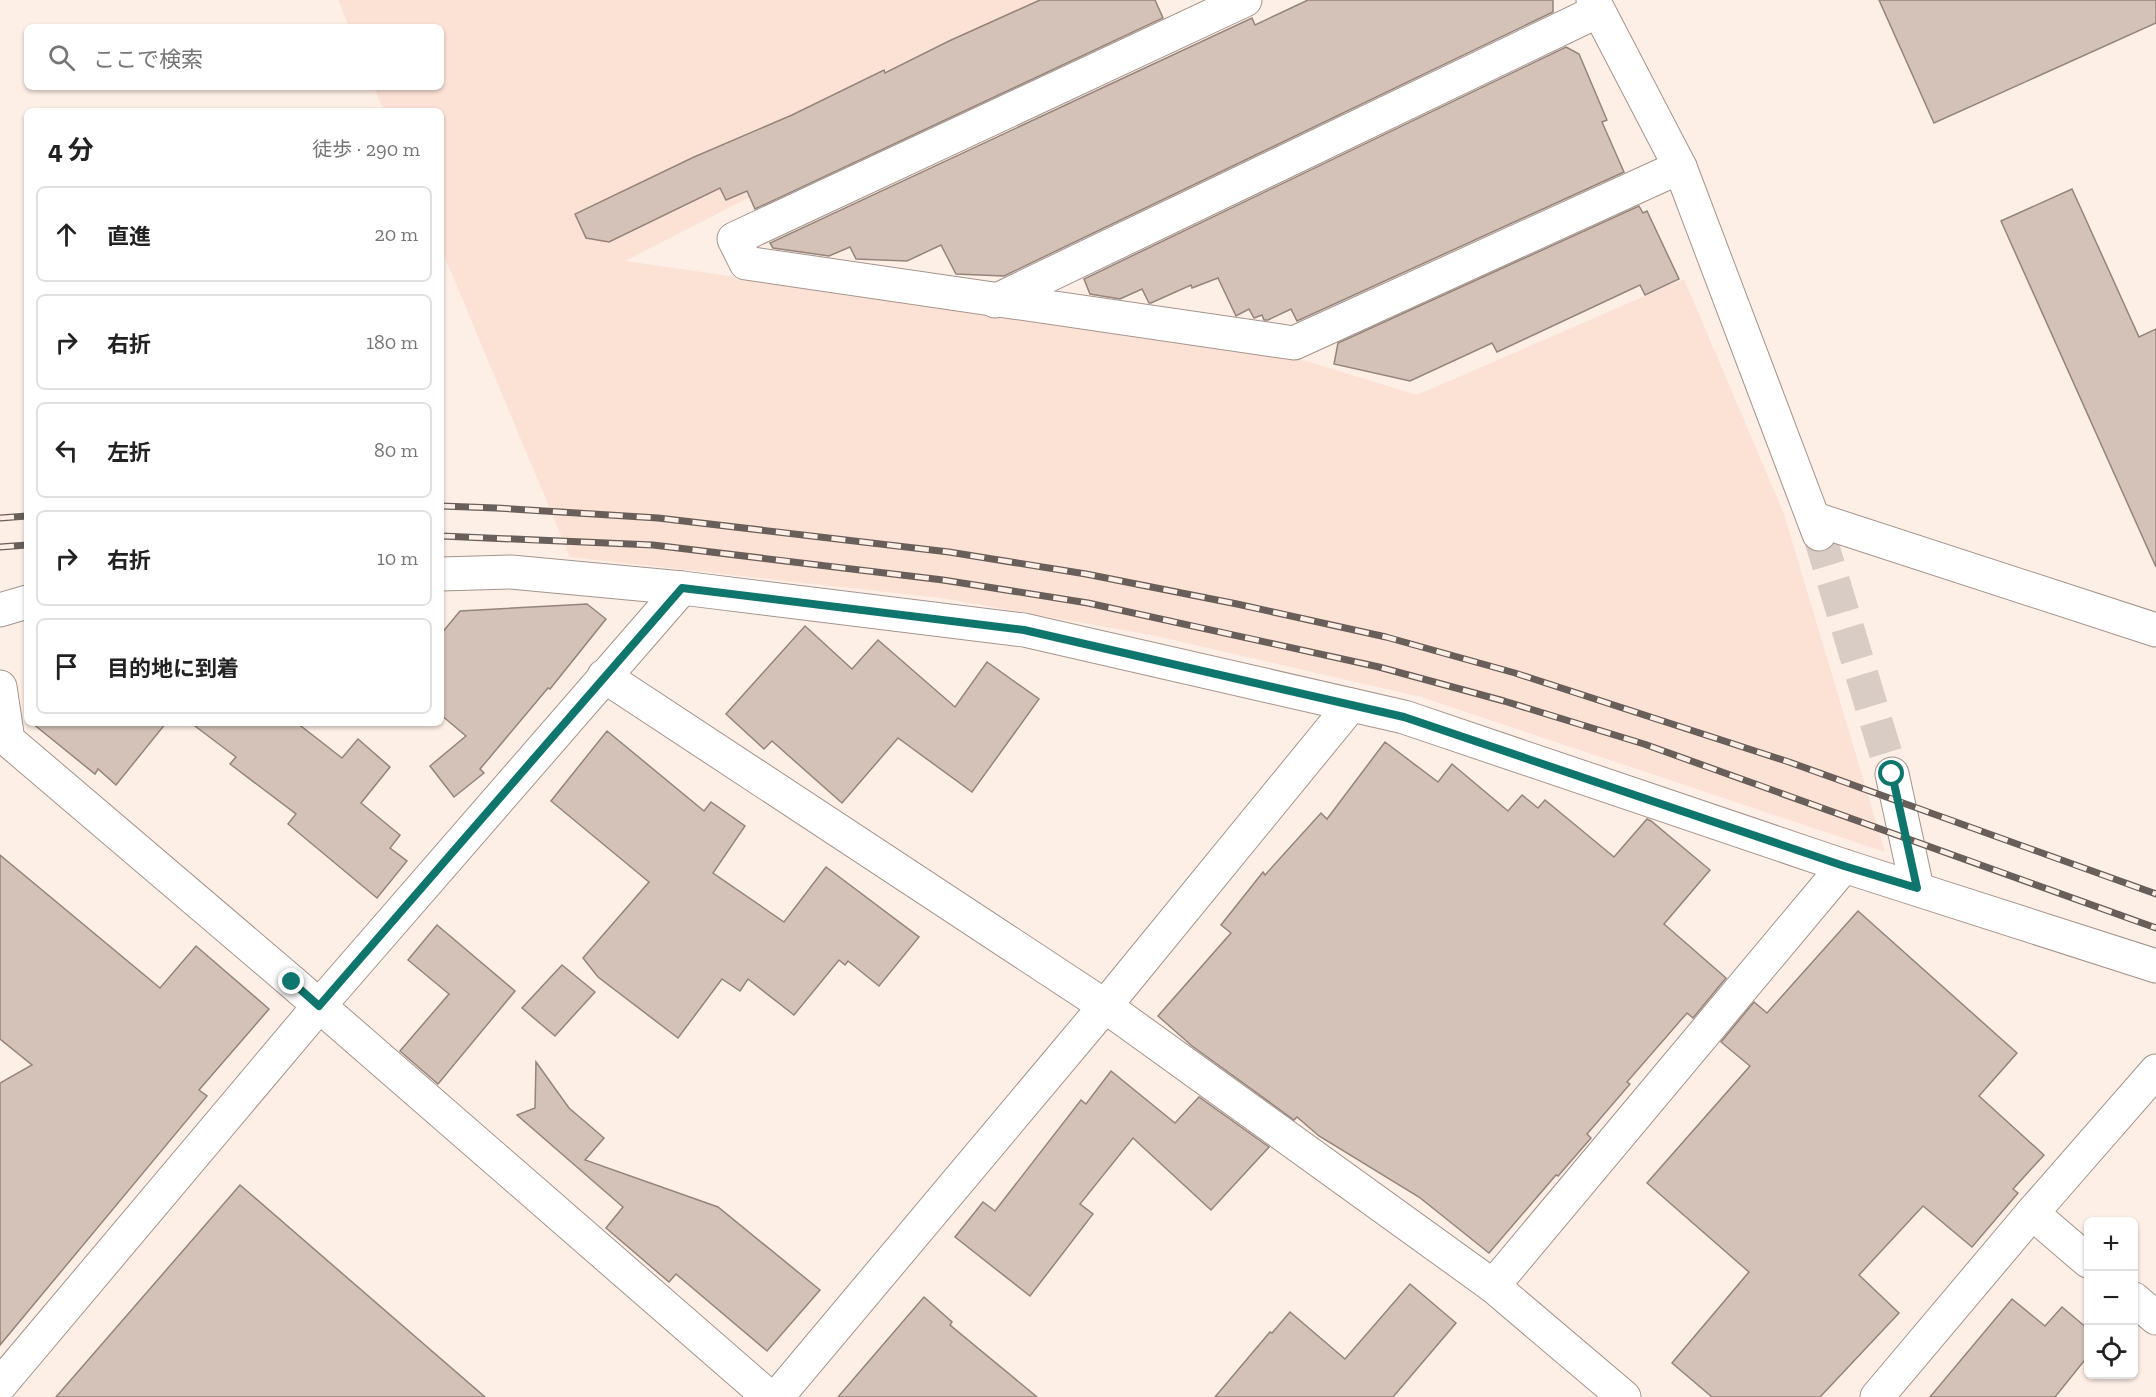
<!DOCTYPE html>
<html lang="ja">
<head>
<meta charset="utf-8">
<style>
  :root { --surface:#fff; --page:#f6f6f6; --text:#222; --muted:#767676; --line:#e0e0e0 }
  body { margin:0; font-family:"Zilla Slab","Noto Sans JP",serif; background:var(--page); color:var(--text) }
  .controls { position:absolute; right:18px; bottom:18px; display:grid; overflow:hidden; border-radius:9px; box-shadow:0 2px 4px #0004 }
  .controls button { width:54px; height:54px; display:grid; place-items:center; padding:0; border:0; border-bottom:2px solid var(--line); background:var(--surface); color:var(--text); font:30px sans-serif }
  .stop { position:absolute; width:18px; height:18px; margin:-14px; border:4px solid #0f766e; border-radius:50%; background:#fff }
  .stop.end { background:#0f766e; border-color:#fff; box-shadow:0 2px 6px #0008 }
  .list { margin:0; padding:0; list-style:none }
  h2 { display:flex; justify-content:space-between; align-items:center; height:78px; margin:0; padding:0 24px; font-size:26px }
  h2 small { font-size:20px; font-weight:400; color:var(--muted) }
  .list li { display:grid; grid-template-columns:39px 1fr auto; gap:18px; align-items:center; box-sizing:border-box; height:96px; margin:0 12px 12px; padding:0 12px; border:2px solid var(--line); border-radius:9px }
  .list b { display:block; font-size:22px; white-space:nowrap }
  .list em { font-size:20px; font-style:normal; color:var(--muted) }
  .icon { flex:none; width:33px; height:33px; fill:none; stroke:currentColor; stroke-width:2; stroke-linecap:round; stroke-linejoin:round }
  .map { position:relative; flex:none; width:2156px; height:1397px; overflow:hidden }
  .search { position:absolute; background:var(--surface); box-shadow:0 2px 4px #0004; left:24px; top:24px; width:420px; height:66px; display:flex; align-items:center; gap:15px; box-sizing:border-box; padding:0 21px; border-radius:9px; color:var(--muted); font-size:22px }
  .panel { position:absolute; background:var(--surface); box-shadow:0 2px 4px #0004; left:24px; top:108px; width:420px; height:618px; border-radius:9px }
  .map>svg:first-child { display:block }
  .built { fill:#fce2d5 }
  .building { fill:#d4c2b8; stroke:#95847b; stroke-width:1.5 }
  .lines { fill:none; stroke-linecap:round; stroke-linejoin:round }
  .minor-tunnel { stroke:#d9ccc5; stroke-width:33; stroke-dasharray:33 16; stroke-linecap:butt }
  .minor-casing { stroke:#a5948b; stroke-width:35 }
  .minor { stroke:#fff; stroke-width:33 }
  .rail-casing { stroke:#685f5a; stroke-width:7 }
  .rail { stroke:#fdeee6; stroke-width:4.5; stroke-dasharray:14; stroke-linecap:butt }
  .route { stroke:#0f766e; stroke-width:8 }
</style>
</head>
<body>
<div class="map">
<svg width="2156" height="1397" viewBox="0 0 2156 1397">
  <rect width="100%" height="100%" fill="#fdeee6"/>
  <path class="built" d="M338,0h797l-510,261 668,96 124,38 267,-116 100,235 101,338 -464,-155 -270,-62 -210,-37 -371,-41 -129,-309v-137h-57l-10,-24h67v-60h-92z"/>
  <g class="building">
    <path d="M1040,0h115l8,18 -408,191 -8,-18 -21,9 -6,-12 -111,54 -23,-4 -11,-24 119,-57 98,-42 92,-45 1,3 64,-32z"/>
    <path d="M1308,0h245v12l-549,264 -48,-2 -15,-29 -34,16 -51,-2 -6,-12 -21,9 -56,-8 -3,-5 482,-225 3,7z"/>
    <path d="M1879,0h277v23l-222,100z"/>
    <path d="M1566,47l13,7 28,66 -5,2 22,50 -327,149 -6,-12 -23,11h-4l-2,-5 -8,3 -5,-9 -13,7 -18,-38 -26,10 -1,-3 -40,18h-2l-7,-14 -22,10 -30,-5 -6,-15z"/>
    <path d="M2072,189l67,148 17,-8v238l-155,-346z"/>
    <path d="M1639,206l4,7 4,-2 32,68 -34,16 -5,-10 -143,67 -5,-9 -82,38 -76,-17 4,-21z"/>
    <path d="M587,604l19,15 -56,70 -2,-1 -68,81 4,4 -30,24 -24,-31 36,-30 -25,-21v-81l19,-23z"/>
    <path d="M805,626l47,43 26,-29 77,67 32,-45 52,37 -67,93 -74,-54 -56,65 -70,-62 -8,8 -38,-35z"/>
    <path d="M32,723h134l-50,62 -18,-16 -3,5z"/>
    <path d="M191,723h106l45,35 16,-19 32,28 -29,36 39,32 -10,13 17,13 -30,37 -89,-74 8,-10 -66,-50 6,-7z"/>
    <path d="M607,731l97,80 7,-9 34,24 -32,47 71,49 42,-55 93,70 -40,49 -31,-25 -3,4 -6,-5 -45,55 -46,-36 -8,12 -18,-12 -44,59 -80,-61 -15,-19 66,-76 -98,-81z"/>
    <path d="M1385,742l53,40 14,-18 56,47 14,-16 16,13 7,-8 69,57 33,-38 4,2 59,49 -46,54 62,54 -33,40 -6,-5 -60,69 3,2 -43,50 4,4 -33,38 -2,-1 -67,78 -70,-56 -100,-61 -22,-19 -3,3 -102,-74 -34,-30 73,-83 -10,-8 42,-53 2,3 56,-62 6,6z"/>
    <path d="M0,855l160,133 36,-42 73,63 -70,81 8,6 -207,249v-262l32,-18 -32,-26z"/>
    <path d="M1858,911l159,142 -38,43 65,59 -31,34 5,4 -46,54 -49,-41 -64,69 40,38 -79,84h-108l-40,-34 77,-91 -102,-89 103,-117 -29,-24 33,-40 13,11z"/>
    <path d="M437,925l78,66 -77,93 -38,-33 49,-57 -41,-34z"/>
    <path d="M562,965l33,27 -40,44 -33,-28z"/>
    <path d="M536,1062l33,46 35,30 -19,22 133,47 102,83 -53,61 -91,-77 -7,8 -63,-54 17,-21 -106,-92 18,-7z"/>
    <path d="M1111,1071l64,52 24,-26 70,50 -58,63 -78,-72 -53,66 13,10 -63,82 -75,-59 28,-35 12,9 86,-111 5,4z"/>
    <path d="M240,1185l245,212h-429z"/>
    <path d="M1410,1284l46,39 -63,74h-178l55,-65 2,1 18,-21 55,47z"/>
    <path d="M924,1297l28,25 -2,3 87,72h-199z"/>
    <path d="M2012,1299l33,27 17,-19 26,22v27l-33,41h-125z"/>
  </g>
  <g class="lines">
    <path class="minor-tunnel" d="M1819,534l73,240"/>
    <defs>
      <g id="minor">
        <path d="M1245,0l-511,239 12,24 548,80 386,-176"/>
        <path d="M1593,0l87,167 139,367"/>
        <path d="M995,301l603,-290"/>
        <path d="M1815,519l341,111"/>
        <path d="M441,574l70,-2 171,16 342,42 380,87 440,149 312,100"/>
        <path d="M0,610l27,-8"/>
        <path d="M604,676l501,330 388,280 131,111"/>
        <path d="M0,687l8,53 284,242 477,415"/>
        <path d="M1892,774l25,114"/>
        <path d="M2032,1213l56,48"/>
        <path d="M1493,1286l351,-420"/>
        <path d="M2134,1299l22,19"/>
        <path d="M0,1385l319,-379 363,-418"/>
        <path d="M777,1397l328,-391 246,-301"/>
        <path d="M1877,1397l155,-184 124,-142"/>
      </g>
    </defs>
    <use href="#minor" class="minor-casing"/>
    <use href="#minor" class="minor"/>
    <defs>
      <g id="rail">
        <path d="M441,506l55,2 162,10 291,34 137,22 151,30 149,33 129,36 274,89 367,132"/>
        <path d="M0,518l27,-2"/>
        <path d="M441,536l212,9 290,35 145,23 291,64 125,34 140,43 512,184"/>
        <path d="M0,547l27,-2"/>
      </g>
    </defs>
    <use href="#rail" class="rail-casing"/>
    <use href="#rail" class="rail"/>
  </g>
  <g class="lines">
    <path class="route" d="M292,982l27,24 363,-418 342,42 380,87 440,149 73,22 -25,-114"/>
  </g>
</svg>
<div class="controls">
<button>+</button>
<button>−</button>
<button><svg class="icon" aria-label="locate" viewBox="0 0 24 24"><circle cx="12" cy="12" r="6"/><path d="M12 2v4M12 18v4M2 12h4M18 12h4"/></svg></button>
</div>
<div class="stop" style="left:1892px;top:774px"></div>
<div class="stop end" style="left:292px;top:982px"></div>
<div class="search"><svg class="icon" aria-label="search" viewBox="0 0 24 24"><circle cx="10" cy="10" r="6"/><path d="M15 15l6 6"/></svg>ここで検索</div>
<section class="panel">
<h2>4 分<small>徒歩 · 290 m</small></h2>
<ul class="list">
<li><svg class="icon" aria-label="ahead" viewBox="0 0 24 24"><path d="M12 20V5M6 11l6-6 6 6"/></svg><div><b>直進</b></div><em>20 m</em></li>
<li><svg class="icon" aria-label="right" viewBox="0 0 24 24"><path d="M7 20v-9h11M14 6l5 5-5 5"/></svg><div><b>右折</b></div><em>180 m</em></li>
<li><svg class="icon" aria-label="left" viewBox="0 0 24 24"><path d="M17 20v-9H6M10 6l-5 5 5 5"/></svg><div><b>左折</b></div><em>80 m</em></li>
<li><svg class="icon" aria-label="right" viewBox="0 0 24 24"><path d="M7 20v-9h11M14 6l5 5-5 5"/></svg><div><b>右折</b></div><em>10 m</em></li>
<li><svg class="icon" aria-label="arrive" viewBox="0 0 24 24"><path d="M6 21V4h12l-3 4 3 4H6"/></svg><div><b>目的地に到着</b></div></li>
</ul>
</section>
</div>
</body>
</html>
